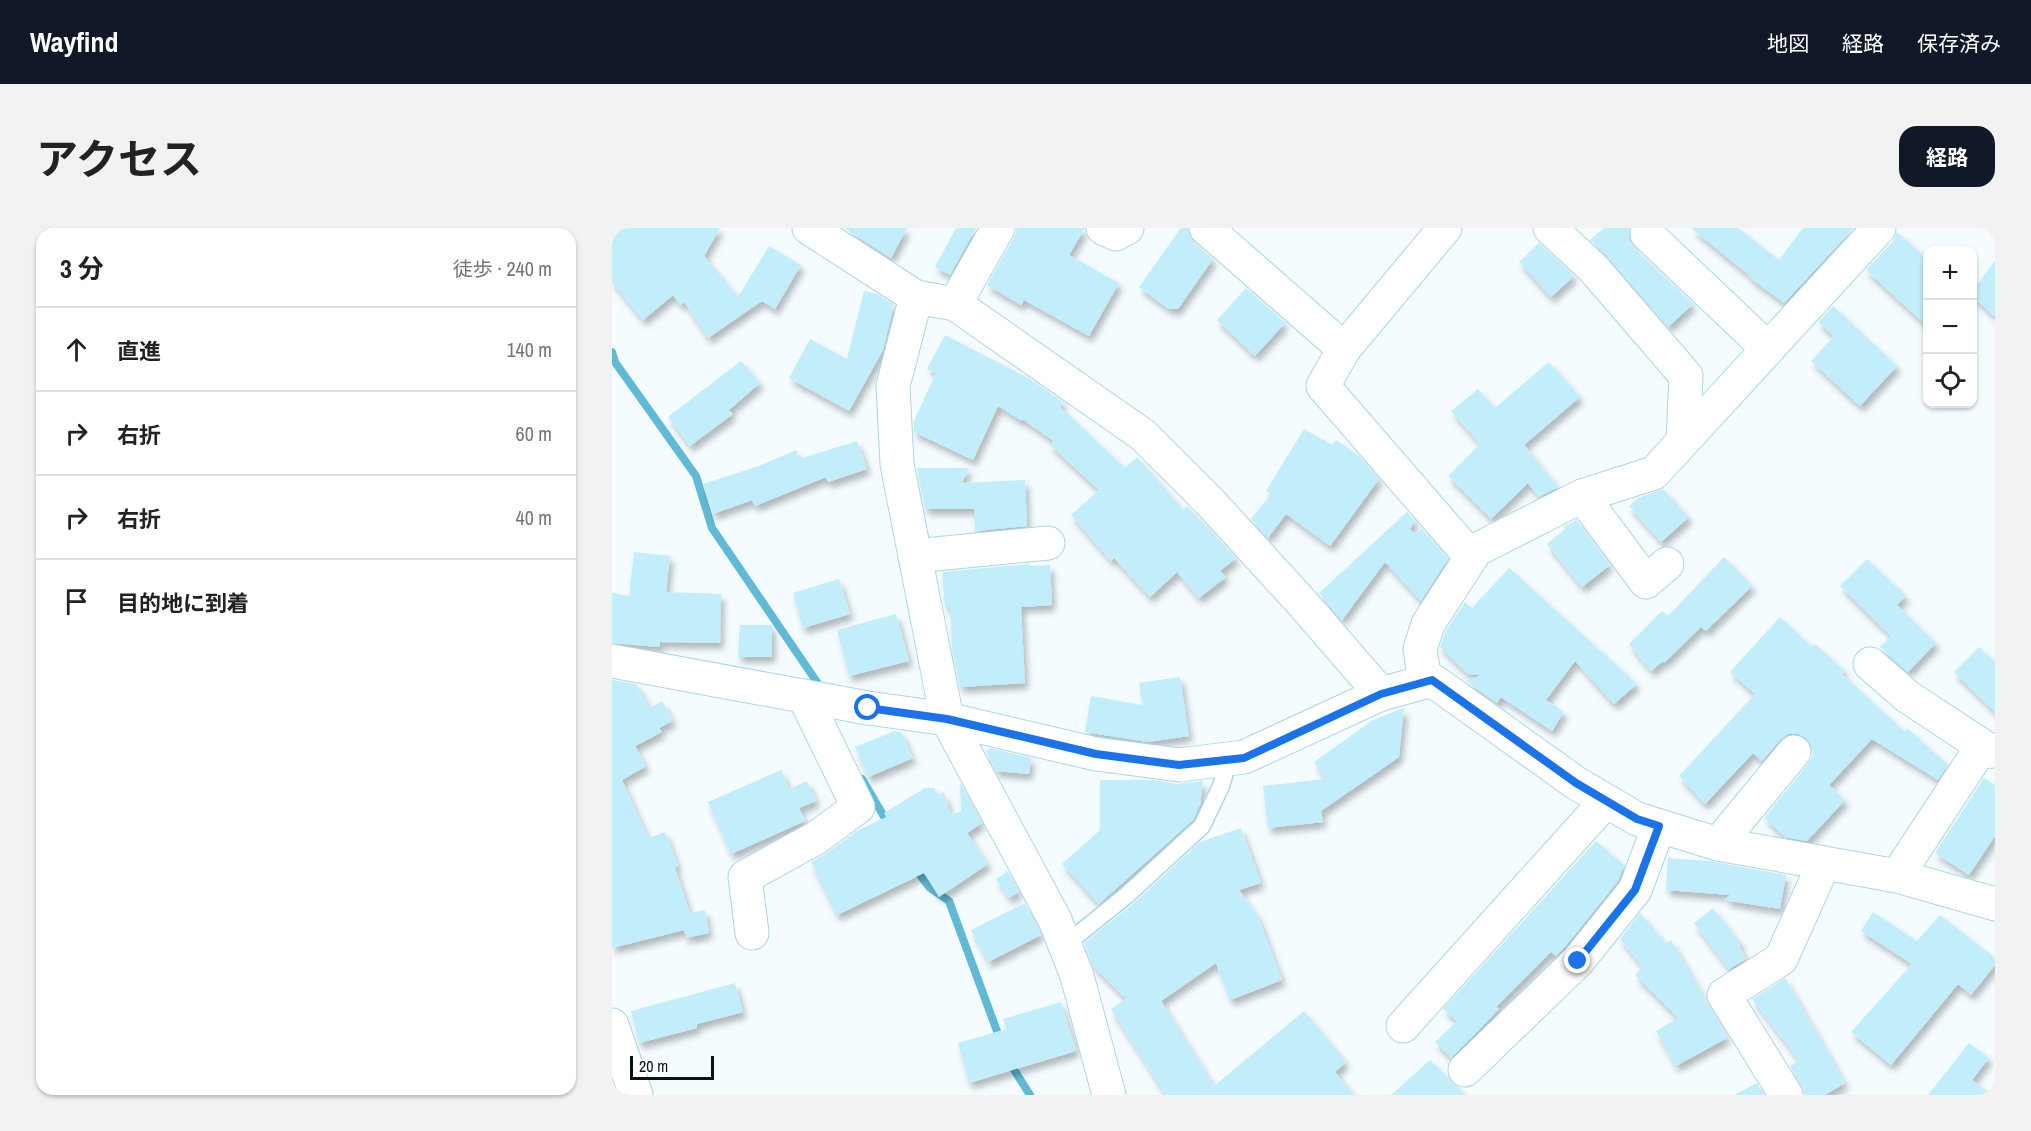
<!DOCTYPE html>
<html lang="ja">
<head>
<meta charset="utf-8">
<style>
  :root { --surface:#fff; --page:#f2f2f2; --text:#222; --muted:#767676; --line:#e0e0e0; --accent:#111827 }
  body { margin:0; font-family:"Archivo Narrow","Noto Sans JP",sans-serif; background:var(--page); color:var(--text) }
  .controls { position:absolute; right:18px; top:18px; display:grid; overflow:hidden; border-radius:12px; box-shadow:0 2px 4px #0004 }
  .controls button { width:54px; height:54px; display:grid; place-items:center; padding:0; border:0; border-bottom:2px solid var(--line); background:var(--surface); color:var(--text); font:30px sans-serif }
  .scale { position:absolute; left:18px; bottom:15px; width:84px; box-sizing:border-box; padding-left:6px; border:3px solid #041418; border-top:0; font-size:16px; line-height:21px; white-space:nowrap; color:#041418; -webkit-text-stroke:4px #fff; paint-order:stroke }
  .stop { position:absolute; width:18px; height:18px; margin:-14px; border:4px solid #1a73e8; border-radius:50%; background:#fff }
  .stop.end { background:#1a73e8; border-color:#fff; box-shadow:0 2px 6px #0008 }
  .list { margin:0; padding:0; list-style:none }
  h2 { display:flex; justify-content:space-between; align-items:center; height:78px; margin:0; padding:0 24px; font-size:26px }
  h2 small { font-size:20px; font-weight:400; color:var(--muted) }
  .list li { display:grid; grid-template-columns:39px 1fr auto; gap:18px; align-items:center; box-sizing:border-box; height:84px; padding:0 24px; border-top:2px solid var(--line) }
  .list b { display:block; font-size:22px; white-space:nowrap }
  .list em { font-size:20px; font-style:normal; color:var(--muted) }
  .icon { flex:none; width:33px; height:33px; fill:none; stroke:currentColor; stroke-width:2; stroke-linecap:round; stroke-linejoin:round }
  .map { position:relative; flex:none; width:1383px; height:867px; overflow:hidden; border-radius:18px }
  header { display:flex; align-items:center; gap:36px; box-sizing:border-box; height:84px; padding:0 30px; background:var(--accent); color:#fff }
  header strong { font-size:28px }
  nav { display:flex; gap:33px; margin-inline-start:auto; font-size:21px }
  .intro { display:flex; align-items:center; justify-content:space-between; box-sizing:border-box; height:144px; padding:0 36px }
  h1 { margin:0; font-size:42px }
  .button { padding:15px 27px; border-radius:18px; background:var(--accent); color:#fff; font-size:21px; font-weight:700 }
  main { display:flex; gap:36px; padding:0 36px }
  aside { flex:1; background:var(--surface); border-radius:18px; box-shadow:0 2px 4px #0004 }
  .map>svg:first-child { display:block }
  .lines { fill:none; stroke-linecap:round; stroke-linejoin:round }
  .stream { stroke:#60bad5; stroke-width:8 }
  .building { fill:#c2edfb; filter:url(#shadow) }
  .service-casing { stroke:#acd6e4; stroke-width:19 }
  .minor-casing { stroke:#acd6e4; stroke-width:35 }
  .service { stroke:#fff; stroke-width:16 }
  .minor { stroke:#fff; stroke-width:33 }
  .route { stroke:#1a73e8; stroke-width:8 }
</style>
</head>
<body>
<header>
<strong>Wayfind</strong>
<nav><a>地図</a><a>経路</a><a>保存済み</a></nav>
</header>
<div class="intro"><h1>アクセス</h1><a class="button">経路</a></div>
<main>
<aside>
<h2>3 分<small>徒歩 · 240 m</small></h2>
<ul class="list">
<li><svg class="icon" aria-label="ahead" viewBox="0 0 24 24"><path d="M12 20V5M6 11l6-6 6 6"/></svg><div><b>直進</b></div><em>140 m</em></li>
<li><svg class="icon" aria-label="right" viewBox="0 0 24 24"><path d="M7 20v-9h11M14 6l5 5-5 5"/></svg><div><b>右折</b></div><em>60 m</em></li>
<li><svg class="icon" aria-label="right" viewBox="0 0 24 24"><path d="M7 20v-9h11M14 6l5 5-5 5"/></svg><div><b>右折</b></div><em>40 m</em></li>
<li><svg class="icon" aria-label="arrive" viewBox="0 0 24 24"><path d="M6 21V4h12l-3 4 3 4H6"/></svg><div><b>目的地に到着</b></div></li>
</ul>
</aside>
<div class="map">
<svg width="1383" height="867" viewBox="0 0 1383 867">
  <defs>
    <filter id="shadow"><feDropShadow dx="3.5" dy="6" stdDeviation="3" flood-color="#0004"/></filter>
  </defs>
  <rect width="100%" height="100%" fill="#f4fcff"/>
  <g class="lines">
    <g class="stream">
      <path d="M0,124l3,10 81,114 16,52 111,163"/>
      <path d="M250,551l27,46"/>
      <path d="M302,639l16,21 19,13 52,141"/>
      <path d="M396,832l22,35"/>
    </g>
  </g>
  <g class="building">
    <path d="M0,0h108l-16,28 34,41 31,-51 32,19 -26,44 -13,-8 -54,37 -24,-36 -4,3 -7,-10 -30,25 -31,-38z"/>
    <path d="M232,0h63l-16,30z"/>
    <path d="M344,0h20l-26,47 -15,-8z"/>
    <path d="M405,0h68l-16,27 50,28 -30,53 -65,-36 -3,5 -34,-20 27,-48z"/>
    <path d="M569,0h7l1,7 4,7 20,17 -35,50h-9l-30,-22z"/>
    <path d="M992,0h26l-1,11 5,9 59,56 -25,23 -61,-71 -17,-16z"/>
    <path d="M1079,0h47l41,32 24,-32h51l-70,75 -35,-26 1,-1z"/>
    <path d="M1285,4l31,28v67l-62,-57 27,-29z"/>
    <path d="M927,15l35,33 -23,21 -32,-35z"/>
    <path d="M1383,33v56l-23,-21v-5z"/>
    <path d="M634,60l39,35 -30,33 -38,-36z"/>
    <path d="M252,63l13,3 17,11 -11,45 -34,61 -60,-33 21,-39 37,20z"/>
    <path d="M1221,78l64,60 -37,40 -49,-45 23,-25 -16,-14z"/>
    <path d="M333,107l85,44 33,23 -3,5 65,61 12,-11 46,53 4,-4 49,52 -16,13 6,6 -27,21 -22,-26 -27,25 -36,-39 -3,3 -40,-46 28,-25 -49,-45 4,-4 -32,-22v2l-24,-15 -25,54 -59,-28v-11l22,-48 -9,-4z"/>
    <path d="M129,133l19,22 -31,27 4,4 -43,32 -22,-29z"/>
    <path d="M937,134l31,35 -56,48 34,42 -19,10 -11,-14 -37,36 -43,-43 32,-32 -29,-33 27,-22 17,19z"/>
    <path d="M692,201l28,16 4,-5 23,16 20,23 -49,67 -44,-32 -18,24 -17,-19 20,-25 -5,-3z"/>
    <path d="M245,213l10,28 -39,13 -2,-5 -71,29 -3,-6 -39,14 -10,-30 56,-18 37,-16 3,9z"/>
    <path d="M305,240h52l-7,15 63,-3 2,46 -52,5 -1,-22h-49z"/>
    <path d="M1051,261l26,28 -28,25 -32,-36 9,-8z"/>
    <path d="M795,284l8,9 -5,8 5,5 6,-6 27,31 -27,42 -36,-39 -43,58 -23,-27z"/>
    <path d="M964,292l34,45 -28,22 -35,-43 18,-15 -2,-2z"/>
    <path d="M22,324l36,4 -4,36 55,2 -1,49 -60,-1v5l-48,-4v-50l17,3z"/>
    <path d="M1112,329l28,29 -46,45 -5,-4 -37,36 -1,-2 -12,10 -22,-27 33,-33 6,5z"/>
    <path d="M1255,331l39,37 -9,9 39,38 -28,29 -28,-25 11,-11 -51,-50z"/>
    <path d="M417,336v2l21,-1 2,40 -31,2 4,76 -65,4 -8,-38 -2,-43 -5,1 -3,-35z"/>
    <path d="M897,340l128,116 -23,20 -39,-43 -29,39 18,12 -12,19 -51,-34 -4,6 -31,-22 15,-6 -13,-1 -28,-27 5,-15 20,-30 7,6z"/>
    <path d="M227,351l11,35 -47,14 -10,-35z"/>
    <path d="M284,386l13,47 -60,15 -12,-46z"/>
    <path d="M1168,389l32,30 3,-3 30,27 -3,3 63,58 2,-4 41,37 -10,15 -66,-41 -43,46 16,15 -38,41 -22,-4 -21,-19 44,-54 5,-9 -2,-10 -5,-7 -8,-4h-10l-8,6 -18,21 -9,-8 -48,51 -26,-28 76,-82 -25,-22z"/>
    <path d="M128,397h32v32h-34z"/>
    <path d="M1367,419l16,15v50l-41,-40z"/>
    <path d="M568,449l9,59 -41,6 -63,-10 6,-36 52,9 -4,-22z"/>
    <path d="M0,452l24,4 14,24 12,-7 11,20 -14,7 3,4 -27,14 11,20 -24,14 26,58 17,-6 13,34 -3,1 15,46 15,-3 4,23 -23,5 -2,-8 -72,18z"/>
    <path d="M792,480l-5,49 -78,54 2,11 -55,6 -5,-42 62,-7 -11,-17 59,-42z"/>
    <path d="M283,503l6,1 12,26 -45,19 -13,-30z"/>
    <path d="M378,520l41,10 -2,16 -33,-3 -10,-20z"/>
    <path d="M169,542l8,19 18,-8 9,20 -17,7 6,13 -74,33 -23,-52z"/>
    <path d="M1372,550l11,7v51l-26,39 -34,-22z"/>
    <path d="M488,552h53l24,4 26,-3 -3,24 -7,15 -94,84 -37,-40 38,-34z"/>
    <path d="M348,554l22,41 -15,10 21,31 -49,33 -15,-24 -87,42 -26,-53 16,-9 30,-22 29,-14 -2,-4 41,-25h9l4,8 6,-4 6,22 11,-2z"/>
    <path d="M629,600l20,55 -22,7 19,27 24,63 -52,20 -14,-37 -55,38 53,85 90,-75 42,51 -11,10 19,23h-188l-55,-86 15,-10 -33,-33 -9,-23 50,-40 66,-61z"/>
    <path d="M984,613l28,24 -6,16 -54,67 -8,8 -5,-4 -55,55 3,2 -48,49 -16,-16 22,-21 -14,-12z"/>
    <path d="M1056,630l41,3 77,14 -6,34 -56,-9 6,-5 -64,-5z"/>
    <path d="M396,643l11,21 -10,6 -13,-19z"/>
    <path d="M413,675l16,32 -53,27 -17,-32z"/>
    <path d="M1101,680l28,36 -2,1 7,14 -17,10 -35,-46z"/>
    <path d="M1261,684l44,29 23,-26 55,43v7l-24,30 -13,-11 -67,81 -40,-33 61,-68 -51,-33z"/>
    <path d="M1028,685l26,31 5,-4 56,98 -51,28 -20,-35 22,-13 -43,-43 8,-8 -23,-28z"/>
    <path d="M1173,750l60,105 -20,12h-20l-3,-10 -12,-19 9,-6 -47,-61z"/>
    <path d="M123,755l8,29 -46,12v4l-58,15 -8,-32z"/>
    <path d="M449,774l15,49 -107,32 -11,-40 48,-14 -3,-10z"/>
    <path d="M1357,815l20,15 -17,22 20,15h-64z"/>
    <path d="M818,832l35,35h-74z"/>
    <path d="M1145,855l7,12h-30z"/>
  </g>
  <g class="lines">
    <defs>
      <path id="service" d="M453,717l62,-50 75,-69 19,-40 8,-27"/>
      <g id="minor">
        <path d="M197,0l107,69 39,7 188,131 68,68 93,102 77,89"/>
        <path d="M491,0l13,6 11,-6"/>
        <path d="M594,0l138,121 -21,37 148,171"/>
        <path d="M938,0l43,40 93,108 -3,65"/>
        <path d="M1035,6l121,115"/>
        <path d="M304,69l-23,89 4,78 50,255 108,201 22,56 32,119"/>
        <path d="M343,76l43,-76"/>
        <path d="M732,121l101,-121"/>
        <path d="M970,268l64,86 21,-18"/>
        <path d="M303,328l133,-13"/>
        <path d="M0,433l256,47 79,11 149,35 83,11 65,-8 137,-63 51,-14 144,103 61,36 81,25 179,32 98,28"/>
        <path d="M1258,436l38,33 82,54"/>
        <path d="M813,454l-5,-33 8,-25 48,-74 106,-54 72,-23 225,-245"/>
        <path d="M1106,616l76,-92"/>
        <path d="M1285,648l82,-125h16"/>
        <path d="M140,705l-7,-56 71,-39 42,-31 -54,-111"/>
        <path d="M0,797l24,70"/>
        <path d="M791,798l203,-225"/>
        <path d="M853,842l113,-109 57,-71 24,-64"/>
        <path d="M1174,867l-62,-100 57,-36 43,-96"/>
      </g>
    </defs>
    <use href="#service" class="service-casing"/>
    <use href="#minor" class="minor-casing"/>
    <use href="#service" class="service"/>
    <use href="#minor" class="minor"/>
  </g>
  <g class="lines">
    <path class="route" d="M256,480l79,11 149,35 83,11 65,-7 137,-64 51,-14 144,103 61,36 22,7 -24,64 -57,71"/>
  </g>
</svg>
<div class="controls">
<button>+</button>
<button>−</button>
<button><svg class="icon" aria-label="locate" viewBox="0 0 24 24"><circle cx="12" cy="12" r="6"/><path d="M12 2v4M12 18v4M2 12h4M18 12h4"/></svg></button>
</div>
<div class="scale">20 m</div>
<div class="stop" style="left:256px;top:480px"></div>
<div class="stop end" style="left:966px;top:733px"></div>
</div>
</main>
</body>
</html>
